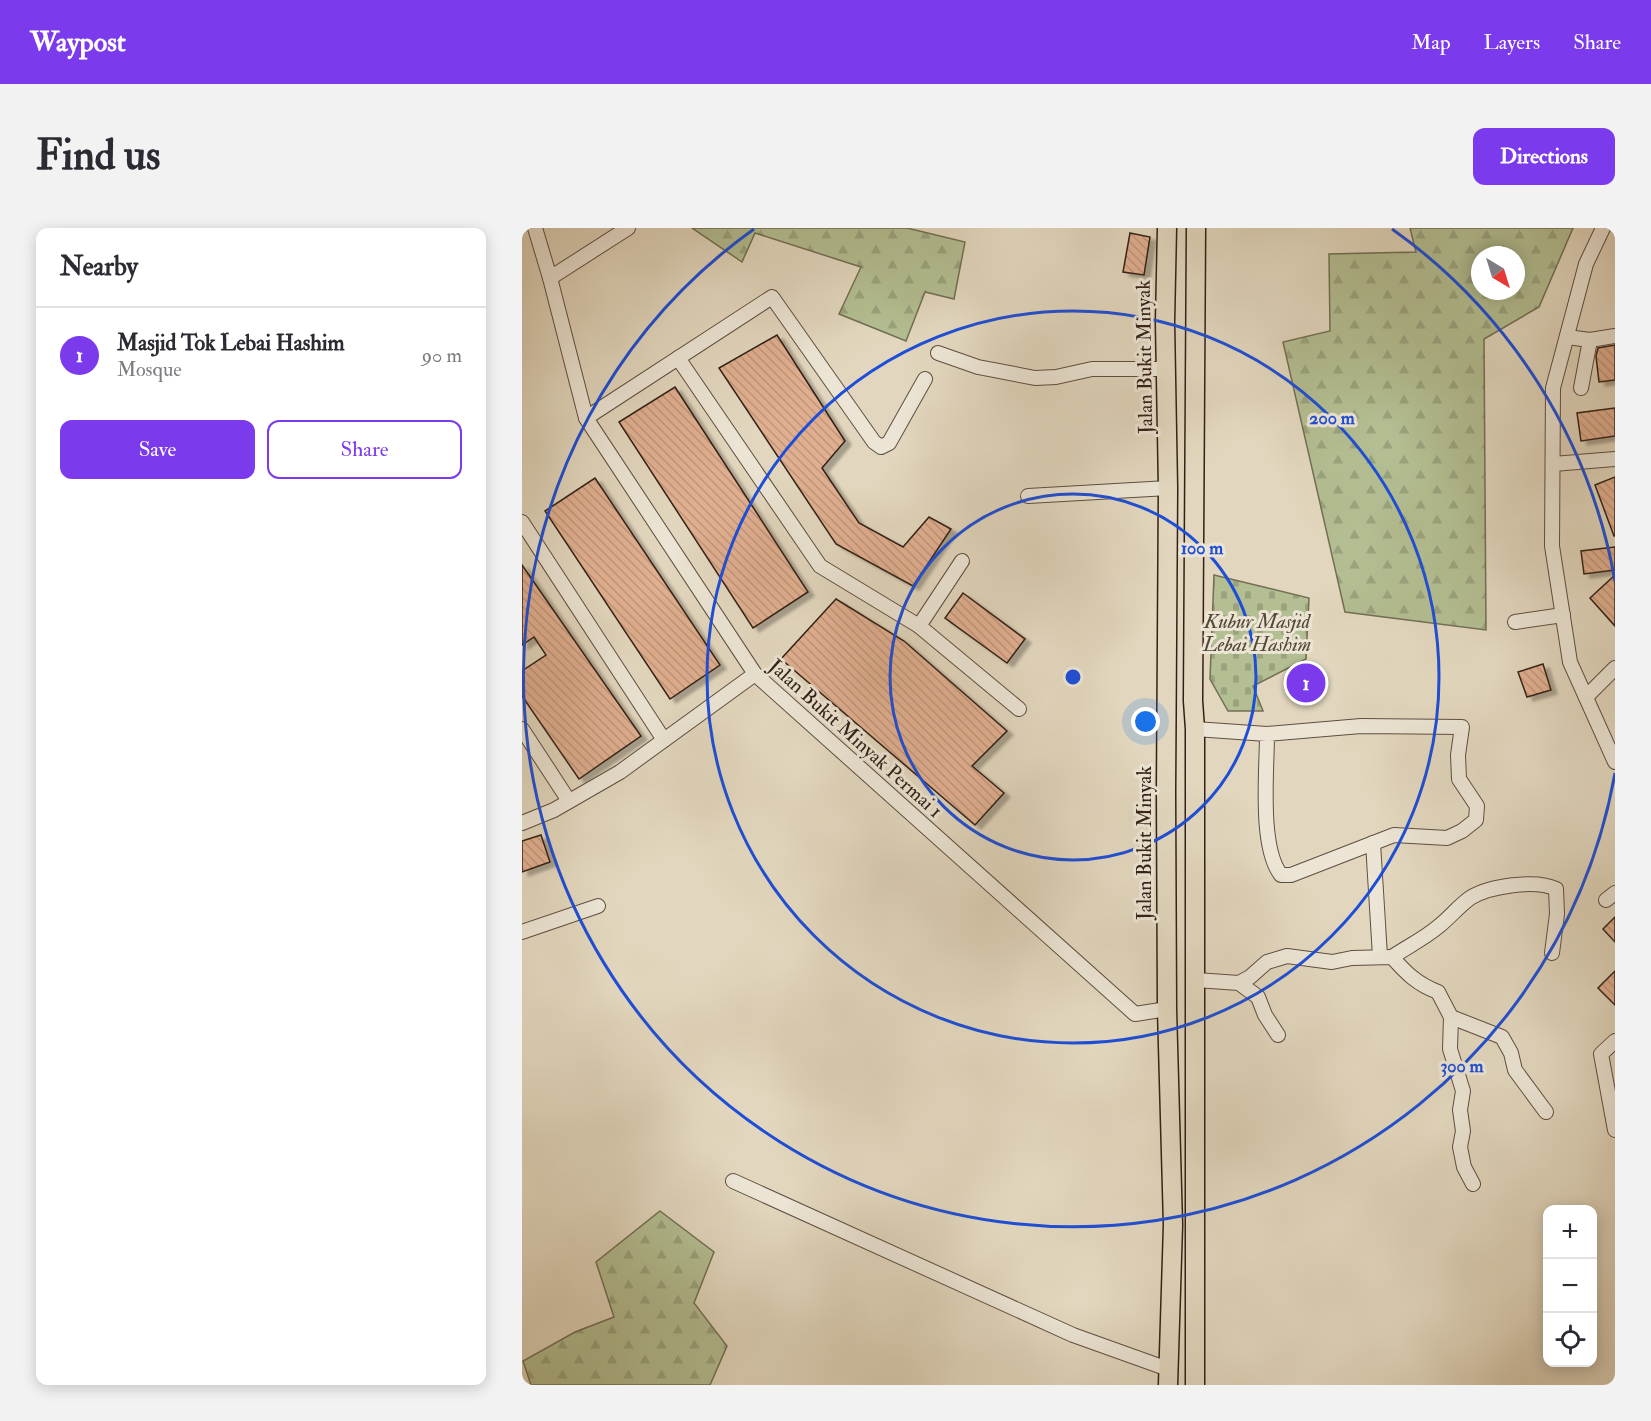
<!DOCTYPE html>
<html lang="en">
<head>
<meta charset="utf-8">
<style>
  :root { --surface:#fff; --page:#f2f2f3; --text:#2b2b33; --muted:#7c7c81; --line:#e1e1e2; --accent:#7c3aed }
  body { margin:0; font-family:"IM FELL Double Pica",serif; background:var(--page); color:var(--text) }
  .controls { position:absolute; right:18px; bottom:18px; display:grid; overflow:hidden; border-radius:12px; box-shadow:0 3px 15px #0003 }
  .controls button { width:54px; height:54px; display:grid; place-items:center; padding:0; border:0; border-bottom:2px solid var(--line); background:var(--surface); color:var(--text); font:30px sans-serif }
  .compass { position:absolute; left:949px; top:18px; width:54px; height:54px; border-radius:50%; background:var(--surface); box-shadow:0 3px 15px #0003; rotate:142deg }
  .you { position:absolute; left:624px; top:494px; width:21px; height:21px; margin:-15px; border:4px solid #fff; border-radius:50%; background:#1a73e8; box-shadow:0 0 0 9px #1a73e833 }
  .badge { display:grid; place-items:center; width:39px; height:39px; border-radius:50%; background:var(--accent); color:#fff; font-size:20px; font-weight:700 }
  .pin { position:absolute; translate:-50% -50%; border:3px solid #fff; box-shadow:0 2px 6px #0006 }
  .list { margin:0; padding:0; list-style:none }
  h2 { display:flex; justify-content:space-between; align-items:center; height:78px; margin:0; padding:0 24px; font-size:26px }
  h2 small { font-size:20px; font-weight:400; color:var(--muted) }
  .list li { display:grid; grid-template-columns:39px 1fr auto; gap:18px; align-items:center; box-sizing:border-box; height:96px; padding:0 24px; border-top:2px solid var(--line) }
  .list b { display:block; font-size:22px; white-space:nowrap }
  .list p { margin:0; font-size:20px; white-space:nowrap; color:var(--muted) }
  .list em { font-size:20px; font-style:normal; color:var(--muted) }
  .actions { display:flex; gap:12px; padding:18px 24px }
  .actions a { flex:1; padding:14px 0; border:2px solid var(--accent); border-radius:12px; text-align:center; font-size:21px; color:var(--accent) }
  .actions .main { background:var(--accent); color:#fff }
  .icon { flex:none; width:33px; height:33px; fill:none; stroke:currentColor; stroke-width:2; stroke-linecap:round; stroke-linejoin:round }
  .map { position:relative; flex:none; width:1093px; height:1157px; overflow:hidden; border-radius:12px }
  header { display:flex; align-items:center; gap:36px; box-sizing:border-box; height:84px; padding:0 30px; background:var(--accent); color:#fff }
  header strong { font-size:28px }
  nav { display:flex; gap:33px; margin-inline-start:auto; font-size:21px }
  .intro { display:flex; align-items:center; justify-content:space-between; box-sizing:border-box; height:144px; padding:0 36px }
  h1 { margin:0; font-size:42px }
  .button { padding:15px 27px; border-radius:12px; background:var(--accent); color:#fff; font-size:21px; font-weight:700 }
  main { display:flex; gap:36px; padding:0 36px }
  aside { flex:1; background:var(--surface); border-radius:12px; box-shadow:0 3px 15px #0003 }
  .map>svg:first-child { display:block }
  .forest { fill:url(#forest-firs); stroke:#726f54; stroke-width:1.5; fill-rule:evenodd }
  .cemetery { fill:url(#cemetery-stones); stroke:#726f54; stroke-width:1.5 }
  .building { fill:url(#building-back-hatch); stroke:#322017; stroke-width:1.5; filter:url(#shadow) }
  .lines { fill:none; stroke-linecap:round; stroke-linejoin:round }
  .minor-casing { stroke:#5e4e41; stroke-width:16 }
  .major-casing { stroke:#322017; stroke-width:21 }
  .minor { stroke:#ece5d5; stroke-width:14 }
  .major { stroke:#e2d7be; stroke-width:18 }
  .ring { fill:none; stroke:#1d4ed8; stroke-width:3 }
  .labels { text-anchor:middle; stroke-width:6; stroke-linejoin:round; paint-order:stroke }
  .street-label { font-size:20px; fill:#322017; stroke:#ece5d5 }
  .park-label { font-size:20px; font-style:italic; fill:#524836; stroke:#ece5d5 }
  .centre { fill:#1d4ed8; stroke:#ece5d5; stroke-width:3 }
  .ring-label { font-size:18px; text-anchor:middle; font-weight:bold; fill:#1d4ed8; stroke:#ece5d5; stroke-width:6; stroke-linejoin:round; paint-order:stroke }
</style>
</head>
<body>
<header>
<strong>Waypost</strong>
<nav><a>Map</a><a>Layers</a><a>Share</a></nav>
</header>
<div class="intro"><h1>Find us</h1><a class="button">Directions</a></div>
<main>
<aside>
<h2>Nearby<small></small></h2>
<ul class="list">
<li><span class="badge">1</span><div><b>Masjid Tok Lebai Hashim</b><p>Mosque</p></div><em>90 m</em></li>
</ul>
<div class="actions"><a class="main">Save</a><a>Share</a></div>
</aside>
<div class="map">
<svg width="1093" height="1157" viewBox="0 0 1093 1157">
  <defs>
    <pattern id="forest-firs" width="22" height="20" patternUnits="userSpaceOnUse" patternTransform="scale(1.5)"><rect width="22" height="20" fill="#b3be92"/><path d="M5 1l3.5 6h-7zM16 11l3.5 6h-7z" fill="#9aa37d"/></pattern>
    <pattern id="cemetery-stones" width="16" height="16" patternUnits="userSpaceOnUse" patternTransform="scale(1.5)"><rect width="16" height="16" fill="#b3be92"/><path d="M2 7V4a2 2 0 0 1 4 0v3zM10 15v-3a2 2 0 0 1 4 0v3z" fill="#9aa37d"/></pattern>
    <pattern id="building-back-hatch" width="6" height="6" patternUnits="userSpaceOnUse" patternTransform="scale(1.5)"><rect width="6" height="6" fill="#e0af90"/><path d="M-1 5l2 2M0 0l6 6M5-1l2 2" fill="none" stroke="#c1967b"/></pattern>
    <filter id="shadow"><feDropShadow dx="6" dy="4" stdDeviation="1.5" flood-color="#0004"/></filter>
  </defs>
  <rect width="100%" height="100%" fill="#e2d7be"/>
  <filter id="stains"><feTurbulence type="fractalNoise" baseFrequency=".00333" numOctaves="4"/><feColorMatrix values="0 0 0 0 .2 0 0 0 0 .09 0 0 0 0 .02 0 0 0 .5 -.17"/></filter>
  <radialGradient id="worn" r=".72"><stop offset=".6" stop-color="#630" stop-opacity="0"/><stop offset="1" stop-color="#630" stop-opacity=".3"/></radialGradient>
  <g class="forest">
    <path d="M170,0h215l58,14 -11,57 -29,-7 -19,49 -67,-27 22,-47 -106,-34 -13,29z"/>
    <path d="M888,0h163l-34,79 -55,32 2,291 -141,-18 -62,-270 47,-11 -1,-77 87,-2zM958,27h36v36h-36z"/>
    <path d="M138,983l54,41 -20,51 33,43 -17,39h-179l-8,-24 52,-29 39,-15 -18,-55z"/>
  </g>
  <path class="cemetery" d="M692,347l95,23 -3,61 -53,27 10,25h-35l-18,-32z"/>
  <g class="building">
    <path d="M608,5l20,4 -6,38 -21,-3z"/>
    <path d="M255,107l68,106 -23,27 37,55 44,24 26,-30 22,12 -38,57 -77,-42 -117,-176z"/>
    <path d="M1093,117v35l-16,2 -3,-26 2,-8z"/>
    <path d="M153,159l133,205 -55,36 -134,-206z"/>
    <path d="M1093,180v28l-34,5 -4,-28z"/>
    <path d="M1093,249v59h-1l-19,-51z"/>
    <path d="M73,250l125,187 -50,34 -125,-188z"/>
    <path d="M1093,319v23l-31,4 -3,-23z"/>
    <path d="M0,337l119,171 -62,43 -57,-83v-25l24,-16 -12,-18 -12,8z"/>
    <path d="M1093,347v51l-25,-28z"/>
    <path d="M441,365l62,46 -18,24 -62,-45z"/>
    <path d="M314,371l68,42 103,90 -35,35 32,27 -29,32 -194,-166z"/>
    <path d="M1021,436l8,26 -24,7 -9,-25z"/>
    <path d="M19,607l9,27 -28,10v-31z"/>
    <path d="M1093,689v25l-12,-13z"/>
    <path d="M1093,743v34l-17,-17z"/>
  </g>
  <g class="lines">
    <defs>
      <g id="minor">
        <path d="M13,0l15,50 36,140 169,256 380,340 32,-5"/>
        <path d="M1081,0l-17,36 -33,124 -1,158 18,116 45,100"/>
        <path d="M28,50l78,-50"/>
        <path d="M1045,109l23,3 25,-4"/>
        <path d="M416,125l40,14 57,11 21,-1 36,-8h74"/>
        <path d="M156,130l142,208 99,60 100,83"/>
        <path d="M1059,160l9,-48"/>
        <path d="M64,190l186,-121 102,145 7,5 8,-4 36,-64"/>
        <path d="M1031,236l62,-5"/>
        <path d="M506,268l140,-8"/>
        <path d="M0,294l142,218"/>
        <path d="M993,394l48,-7"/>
        <path d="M397,398l43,-65"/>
        <path d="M1064,469l29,-29"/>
        <path d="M0,501l47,72"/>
        <path d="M673,501l72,5 94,-8 101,1 -4,28 1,24 18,27 -1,14 -14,11 -15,7 -53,-3 -103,40h-10c-22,-28 -14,-105 -14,-141"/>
        <path d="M0,595l32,-13 66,-38 135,-98"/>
        <path d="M851,615l7,113"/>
        <path d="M1084,672l9,-7"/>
        <path d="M0,704l76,-26"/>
        <path d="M870,729c15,-10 33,-19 47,-31 10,-8 20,-20 31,-28 19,-12 66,-19 86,-9l1,25 -5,39"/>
        <path d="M674,752l43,3 19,14 7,18 13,20"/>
        <path d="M717,755l11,-6 17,-15 20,-6 45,6 20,-4 40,-1c14,16 25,27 46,35l13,25 -1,32 13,42 -3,19 3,21 -3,16 4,20 9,17"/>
        <path d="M929,789l51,20 9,16 4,17 31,42"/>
        <path d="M1093,813l-14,13 14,76"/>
        <path d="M211,953l340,154 95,34"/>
      </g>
      <g id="major">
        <path d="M645,0l-2,94 3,166 -2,304 1,217 6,216 -5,160"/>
        <path d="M673,1157v-656l-2,-28 3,-473"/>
      </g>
    </defs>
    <use href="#minor" class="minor-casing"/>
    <use href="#major" class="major-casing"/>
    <use href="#minor" class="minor"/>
    <use href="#major" class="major"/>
  </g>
  <g class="ring">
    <circle cx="551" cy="449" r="183"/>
    <circle cx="551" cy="449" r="366"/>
    <path d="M1093 545A550 550 0 1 1 232 1M870 1A550 550 0 0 1 1093 353"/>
  </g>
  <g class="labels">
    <g class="street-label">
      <text transform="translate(622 129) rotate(-91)" y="7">Jalan Bukit Minyak</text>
      <text transform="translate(334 510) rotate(42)" y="7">Jalan Bukit Minyak Permai 1</text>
      <text transform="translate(622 615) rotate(-90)" y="7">Jalan Bukit Minyak</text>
    </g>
    <g class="park-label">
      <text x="735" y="400">Kubur Masjid<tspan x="735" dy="23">Lebai Hashim</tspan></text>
    </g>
  </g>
  <circle cx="551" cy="449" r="9" class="centre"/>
  <g class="ring-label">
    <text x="810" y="196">200 m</text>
    <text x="680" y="326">100 m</text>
    <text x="940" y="844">300 m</text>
  </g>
  <rect width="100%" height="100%" filter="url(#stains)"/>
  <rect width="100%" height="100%" fill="url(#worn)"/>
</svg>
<div class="controls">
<button>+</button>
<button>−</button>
<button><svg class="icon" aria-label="locate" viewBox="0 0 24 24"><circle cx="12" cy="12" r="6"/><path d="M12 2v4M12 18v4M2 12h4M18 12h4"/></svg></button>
</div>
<svg class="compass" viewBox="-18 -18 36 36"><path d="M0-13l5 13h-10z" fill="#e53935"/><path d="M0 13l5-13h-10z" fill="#7c7c81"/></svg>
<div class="you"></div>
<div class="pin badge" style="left:784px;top:455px">1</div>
</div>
</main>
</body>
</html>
